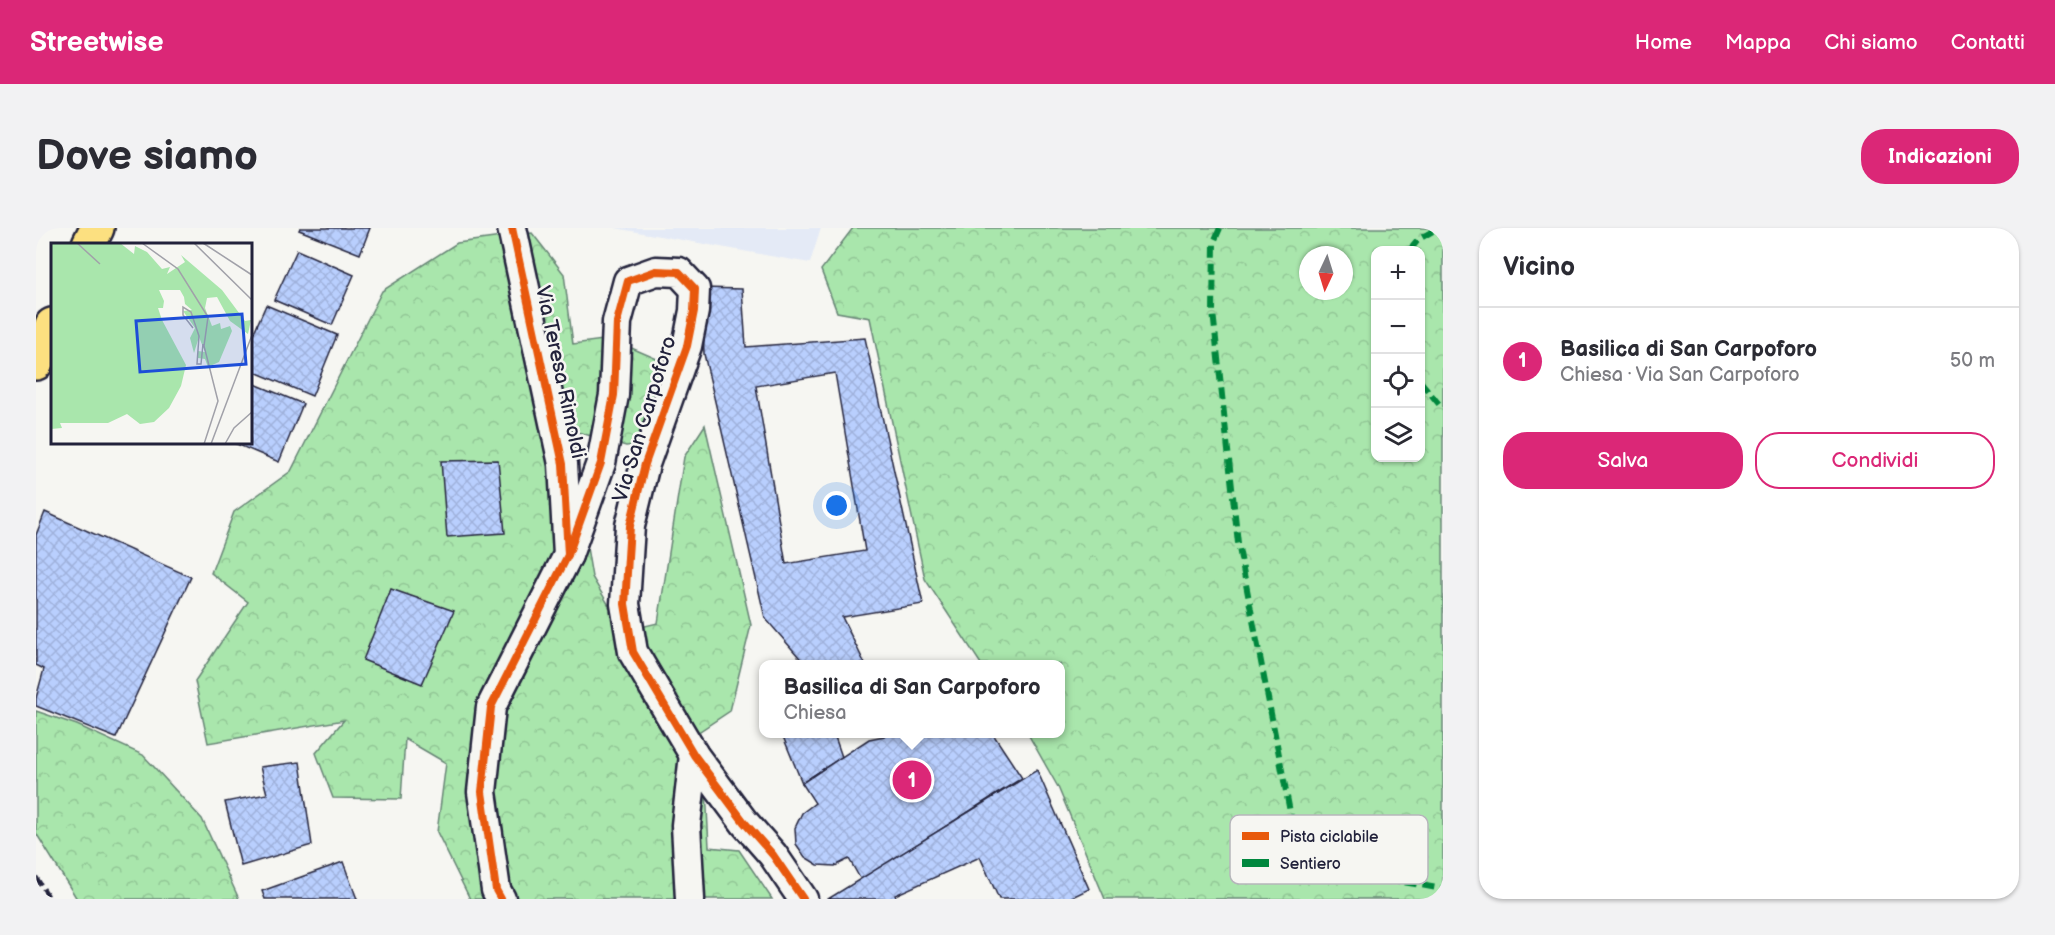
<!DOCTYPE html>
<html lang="it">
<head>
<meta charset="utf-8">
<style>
  :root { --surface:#fff; --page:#f2f2f3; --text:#2b2b33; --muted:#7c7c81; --line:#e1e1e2; --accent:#db2777 }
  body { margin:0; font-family:"Balsamiq Sans",sans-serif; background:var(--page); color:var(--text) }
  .controls { position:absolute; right:18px; top:18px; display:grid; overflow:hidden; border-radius:12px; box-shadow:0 2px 4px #0004 }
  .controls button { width:54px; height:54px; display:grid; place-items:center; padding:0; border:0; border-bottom:2px solid var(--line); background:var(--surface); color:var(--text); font:30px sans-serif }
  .compass { position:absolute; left:1263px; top:18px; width:54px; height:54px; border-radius:50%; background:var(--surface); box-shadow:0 2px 4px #0004; rotate:184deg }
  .you { position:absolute; left:801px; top:278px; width:21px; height:21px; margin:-15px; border:4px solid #fff; border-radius:50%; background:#1a73e8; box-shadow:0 0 0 9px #1a73e833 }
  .badge { display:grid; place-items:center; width:39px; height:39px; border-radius:50%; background:var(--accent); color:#fff; font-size:20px; font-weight:700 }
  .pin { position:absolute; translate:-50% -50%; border:3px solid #fff; box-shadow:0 2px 6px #0006 }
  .popup { position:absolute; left:723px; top:432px; width:306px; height:78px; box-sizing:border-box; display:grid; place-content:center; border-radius:12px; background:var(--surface); filter:drop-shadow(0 2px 4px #0005); font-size:20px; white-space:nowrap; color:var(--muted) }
  .popup b { font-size:22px; color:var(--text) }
  .popup::after { content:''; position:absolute; left:50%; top:100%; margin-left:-12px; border:12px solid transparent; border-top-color:var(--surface) }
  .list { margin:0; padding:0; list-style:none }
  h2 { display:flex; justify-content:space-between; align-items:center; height:78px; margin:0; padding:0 24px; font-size:26px }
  h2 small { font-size:20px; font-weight:400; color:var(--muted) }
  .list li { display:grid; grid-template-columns:39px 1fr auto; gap:18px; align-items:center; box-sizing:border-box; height:108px; padding:0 24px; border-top:2px solid var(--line) }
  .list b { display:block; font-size:22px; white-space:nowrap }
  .list p { margin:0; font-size:20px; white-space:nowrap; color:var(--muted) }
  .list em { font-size:20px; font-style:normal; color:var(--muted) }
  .actions { display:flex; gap:12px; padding:18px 24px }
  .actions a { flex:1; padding:14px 0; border:2px solid var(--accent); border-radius:24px; text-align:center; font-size:21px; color:var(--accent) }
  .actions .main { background:var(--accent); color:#fff }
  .icon { flex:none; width:33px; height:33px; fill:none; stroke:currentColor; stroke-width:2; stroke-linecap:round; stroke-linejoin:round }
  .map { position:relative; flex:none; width:1407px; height:671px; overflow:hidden; border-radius:24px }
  header { display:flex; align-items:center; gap:36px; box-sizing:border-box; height:84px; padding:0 30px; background:var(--accent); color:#fff }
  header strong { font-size:28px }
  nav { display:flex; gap:33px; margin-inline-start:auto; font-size:21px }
  .intro { display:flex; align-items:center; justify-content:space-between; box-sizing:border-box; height:144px; padding:0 36px }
  h1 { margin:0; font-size:42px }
  .button { padding:15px 27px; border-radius:24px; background:var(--accent); color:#fff; font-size:21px; font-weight:700 }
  main { display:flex; gap:36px; padding:0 36px }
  aside { flex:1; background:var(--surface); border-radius:24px; box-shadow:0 2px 4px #0004 }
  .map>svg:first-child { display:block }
  .built { fill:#e4eaf6 }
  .forest { fill:url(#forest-crowns); stroke:#668474; stroke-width:1.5; fill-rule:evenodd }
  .building { fill:url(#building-cross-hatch); stroke:#22223b; stroke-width:1.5; fill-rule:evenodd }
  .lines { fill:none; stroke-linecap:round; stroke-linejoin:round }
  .street-casing { stroke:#22223b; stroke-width:33 }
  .primary-casing { stroke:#22223b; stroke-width:38 }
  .street { stroke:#f6f6f2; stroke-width:28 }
  .primary { stroke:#fce080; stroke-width:33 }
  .rail { stroke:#22223b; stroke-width:4.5; stroke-dasharray:9 4.5; stroke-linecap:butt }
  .quiet { stroke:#00873e; stroke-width:6; stroke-dasharray:12 6; stroke-linecap:butt }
  .cycleway-casing { stroke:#f6f6f2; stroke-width:11 }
  .cycleway { stroke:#e8590c; stroke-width:8 }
  .labels { text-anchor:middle; stroke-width:5; stroke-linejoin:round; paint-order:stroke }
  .street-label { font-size:21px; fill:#22223b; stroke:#f6f6f2 }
  .inset-road { fill:none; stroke:#a1a1a9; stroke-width:1.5 }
  .view { fill:#1d4ed8; fill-opacity:0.15; stroke:#1d4ed8; stroke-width:3 }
  .inset-edge { fill:none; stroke:#22223b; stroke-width:3 }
  .key { fill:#f6f6f2; stroke:#b6b6bb; stroke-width:1.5 }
  .key-label { font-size:16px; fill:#22223b }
</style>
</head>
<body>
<header>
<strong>Streetwise</strong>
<nav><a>Home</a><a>Mappa</a><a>Chi siamo</a><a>Contatti</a></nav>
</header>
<div class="intro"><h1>Dove siamo</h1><a class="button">Indicazioni</a></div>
<main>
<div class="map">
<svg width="1407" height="671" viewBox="0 0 1407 671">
  <defs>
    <pattern id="forest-crowns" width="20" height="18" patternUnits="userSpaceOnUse" patternTransform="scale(1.5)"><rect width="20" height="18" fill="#a9e6ac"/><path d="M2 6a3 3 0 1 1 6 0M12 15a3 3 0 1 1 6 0" fill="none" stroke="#91c595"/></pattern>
    <pattern id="building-cross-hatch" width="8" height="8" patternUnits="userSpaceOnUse" patternTransform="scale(1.5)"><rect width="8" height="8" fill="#b9cffe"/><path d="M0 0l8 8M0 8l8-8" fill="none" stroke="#9fb1db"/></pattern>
  </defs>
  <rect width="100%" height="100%" fill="#f6f6f2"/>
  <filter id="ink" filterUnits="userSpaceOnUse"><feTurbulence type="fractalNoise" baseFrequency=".0167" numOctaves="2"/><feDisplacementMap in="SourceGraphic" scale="12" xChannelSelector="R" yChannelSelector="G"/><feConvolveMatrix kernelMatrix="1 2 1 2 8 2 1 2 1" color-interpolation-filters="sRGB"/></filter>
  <g filter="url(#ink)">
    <path class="built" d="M579,0h206l-11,35z"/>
    <g class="forest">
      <path d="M817,0h590v671h-338l-47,-112 -30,-53h32v-70h-79l-56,-85 -55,-261 -33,-6 -16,-42zM1340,22h44v208h-44zM1272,27h36v36h-36z"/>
      <path d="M496,5l32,41 9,70 38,-5 55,24 -16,80 -24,3 -59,-17 25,148 32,54 34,-8 26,-166 21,-32 46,200 -21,86 -54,36 30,42 3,58 30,3 33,49h-302l-33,-67 9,-69 -41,-24 -4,60 -68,-1 -17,-45 28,-33 -136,23 -13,-62 53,-79 -37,-29 23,-61 57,-41 91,-180 75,-48z"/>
      <path d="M0,483l41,14 66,30 59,64 37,80h-162l-41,-66z"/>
    </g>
    <g class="building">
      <path d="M264,0h70l-10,26 -61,-24z"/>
      <path d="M261,22l57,25 -22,50 -58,-25z"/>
      <path d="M666,60l40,1 4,58 119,-9 58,266 -81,13 23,47h-60l-40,-46 -61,-264zM799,145l30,178 -79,13 -30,-178z"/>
      <path d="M230,77l71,30 -25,61 -62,-26v-29z"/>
      <path d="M214,154l53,22 -24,58 -47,-20h18z"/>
      <path d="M462,232l7,73 -58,4 -6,-76z"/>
      <path d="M9,284l146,65 -75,161 -80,-32v-8l8,-29 -8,-4v-130z"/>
      <path d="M355,361l63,22 -32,73 -59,-24z"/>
      <path d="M746,506h52l8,23 -40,26z"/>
      <path d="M850,506h107l29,44 -161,102 -12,-21 -14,7 -17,-1 -13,-8 -9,-13 -1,-16 7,-15 13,-10 -13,-20 67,-44 15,-3z"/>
      <path d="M264,534l12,83 -71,21 -16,-64 42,-8 -7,-27z"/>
      <path d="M1001,542l52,119 -21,10h-69l-19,-42 -85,38 2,4h-69z"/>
      <path d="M307,634l14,37h-92l-3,-8z"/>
    </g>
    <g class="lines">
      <defs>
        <g id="street">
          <path d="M532,327l33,-92 13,-68 3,-73 11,-41 28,-10 23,1 16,17 -1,22 -7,35 -42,118 -15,62 -5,78 8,48 61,103 50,67 29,33 30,44"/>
          <path d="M465,671l-5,-9 -14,-98 9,-85 77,-152 -5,-91 -51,-236"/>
          <path d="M654,671l-4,-74 8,-70"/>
        </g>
        <g id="primary">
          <path d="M53,16l8,-16"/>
          <path d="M0,135l16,-38"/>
        </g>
      </defs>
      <use href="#street" class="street-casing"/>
      <use href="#primary" class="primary-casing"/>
      <use href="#street" class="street"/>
      <use href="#primary" class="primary"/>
      <path class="rail" d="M0,649l14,22"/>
      <g class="quiet">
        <path d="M1184,0l-6,14 -1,70 25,231 53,274 38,52 114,20"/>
        <path d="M1374,22l9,-11 19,-11"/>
        <path d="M1384,153l23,28"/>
      </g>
      <defs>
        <g id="cycleway">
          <path d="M532,327l33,-92 13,-68 3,-73 11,-41 28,-10 23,1 16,17 -1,22 -7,35 -42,118 -15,62 -5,78 8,48 61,103 50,67 29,33 30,44"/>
          <path d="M465,671l-5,-9 -14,-98 9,-85 77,-152 -5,-91 -51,-236"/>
        </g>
      </defs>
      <use href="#cycleway" class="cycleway-casing"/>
      <use href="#cycleway" class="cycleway"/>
    </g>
  </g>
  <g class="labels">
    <g class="street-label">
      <text transform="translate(525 144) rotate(78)" y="7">Via Teresa Rimoldi</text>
      <text transform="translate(608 191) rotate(-73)" y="7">Via San Carpoforo</text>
    </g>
  </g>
  <g transform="translate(15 15)">
    <rect width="201" height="201" fill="#f6f6f2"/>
    <path d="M0,0h69l14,11 1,-8 12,6 15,17 8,-2 -3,7 18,-12 -4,-7 41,35 23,31 6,-1 -3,14 -18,-13 -13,-24 -10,1 -2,10 7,18 8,-3 1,6 9,-3 2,5 -13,31 -11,5 -3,-8 -7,-1v-7l7,1 -6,-15 -5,16 -4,-15 5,-10 -12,-17 9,-1 -7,-6 -1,-7 -4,-7h-21l5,11 -1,7h-5l4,12 24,45 -5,21 -12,22 -15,14 -14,2 -13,-10 -19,9h-48l2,5 -11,1z" fill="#a9e6ac"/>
    <path class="inset-road" d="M26,0l23,21M91,0l36,26 30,48 -4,29 14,55 -14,43M143,0l58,57M152,0l49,32M142,85l-10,-13v-8l8,5 8,24 -2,28h4l2,-20M160,201l41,-109M174,201l9,-16 18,-16"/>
    <path class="view" d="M191,71l4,50 -106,8 -4,-51z"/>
    <rect width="201" height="201" class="inset-edge"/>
  </g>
  <rect x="1194" y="587" width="198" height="69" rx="9" class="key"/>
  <rect x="1206" y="604" width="27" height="8" fill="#e8590c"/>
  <rect x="1206" y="631" width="27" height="8" fill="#00873e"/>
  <g class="key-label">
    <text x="1244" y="614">Pista ciclabile</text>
    <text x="1244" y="641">Sentiero</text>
  </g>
</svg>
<div class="controls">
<button>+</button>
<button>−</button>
<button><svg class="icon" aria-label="locate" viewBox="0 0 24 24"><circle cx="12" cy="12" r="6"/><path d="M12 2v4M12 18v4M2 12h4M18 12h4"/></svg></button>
<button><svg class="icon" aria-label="layers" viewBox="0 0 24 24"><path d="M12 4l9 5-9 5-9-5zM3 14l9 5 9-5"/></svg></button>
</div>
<svg class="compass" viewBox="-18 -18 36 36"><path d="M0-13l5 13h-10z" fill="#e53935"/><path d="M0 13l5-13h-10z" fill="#7c7c81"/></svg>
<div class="you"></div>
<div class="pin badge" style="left:876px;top:552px">1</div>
<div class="popup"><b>Basilica di San Carpoforo</b>Chiesa</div>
</div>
<aside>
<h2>Vicino<small></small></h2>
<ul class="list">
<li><span class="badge">1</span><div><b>Basilica di San Carpoforo</b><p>Chiesa · Via San Carpoforo</p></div><em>50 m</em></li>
</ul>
<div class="actions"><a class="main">Salva</a><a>Condividi</a></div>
</aside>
</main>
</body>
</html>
